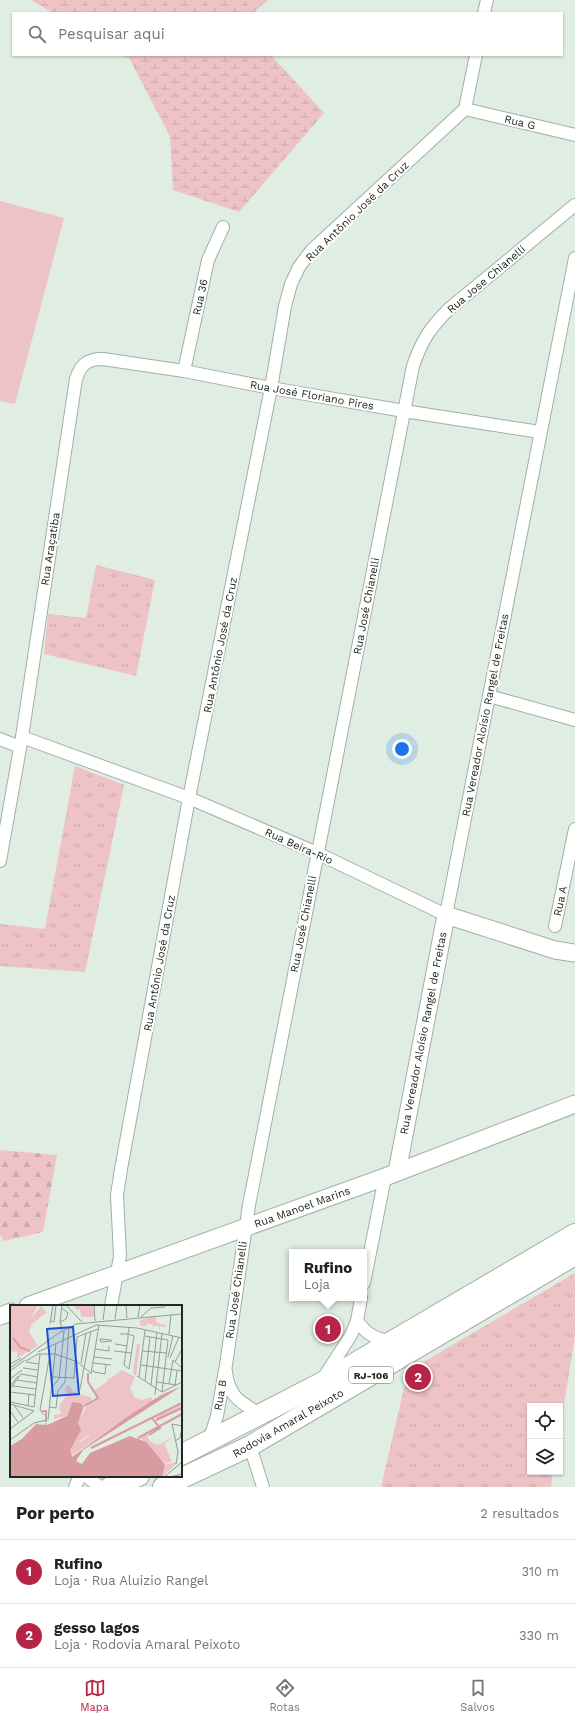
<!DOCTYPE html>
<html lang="pt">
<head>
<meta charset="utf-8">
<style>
  :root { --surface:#fff; --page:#f6f6f6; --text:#222; --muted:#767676; --line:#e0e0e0; --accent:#b62546 }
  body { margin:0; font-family:"Work Sans",sans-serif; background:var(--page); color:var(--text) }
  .controls { position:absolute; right:12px; bottom:12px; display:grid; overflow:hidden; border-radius:0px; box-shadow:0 1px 3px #0004 }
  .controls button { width:36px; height:36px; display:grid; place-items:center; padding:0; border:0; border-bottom:1px solid var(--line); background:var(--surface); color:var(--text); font:20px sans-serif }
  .you { position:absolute; left:402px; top:749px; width:14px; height:14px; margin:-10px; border:3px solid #fff; border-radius:50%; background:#1a73e8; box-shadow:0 0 0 6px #1a73e833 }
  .badge { display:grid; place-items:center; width:26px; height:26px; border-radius:50%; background:var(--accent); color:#fff; font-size:13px; font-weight:700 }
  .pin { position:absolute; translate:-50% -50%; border:2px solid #fff; box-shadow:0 1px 4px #0006 }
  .popup { position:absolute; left:289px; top:1249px; width:78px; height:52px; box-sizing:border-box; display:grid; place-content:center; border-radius:0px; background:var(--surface); filter:drop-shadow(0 1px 3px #0005); font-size:13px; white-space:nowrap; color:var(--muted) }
  .popup b { font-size:15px; color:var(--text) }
  .popup::after { content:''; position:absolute; left:50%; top:100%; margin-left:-8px; border:8px solid transparent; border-top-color:var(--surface) }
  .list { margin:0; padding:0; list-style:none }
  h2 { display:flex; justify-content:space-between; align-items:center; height:52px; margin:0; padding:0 16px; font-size:17px }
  h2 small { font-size:13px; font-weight:400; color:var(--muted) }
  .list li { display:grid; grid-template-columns:26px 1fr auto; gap:12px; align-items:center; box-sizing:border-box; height:64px; padding:0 16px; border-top:1px solid var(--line) }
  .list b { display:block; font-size:15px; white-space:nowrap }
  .list p { margin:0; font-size:13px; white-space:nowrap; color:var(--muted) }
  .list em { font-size:13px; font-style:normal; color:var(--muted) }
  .icon { flex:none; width:22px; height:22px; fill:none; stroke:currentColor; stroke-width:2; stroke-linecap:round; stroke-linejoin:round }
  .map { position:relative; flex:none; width:575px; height:1487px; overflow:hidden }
  .search { position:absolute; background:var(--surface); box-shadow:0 1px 3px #0004; left:12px; right:12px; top:12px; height:44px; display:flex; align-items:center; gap:10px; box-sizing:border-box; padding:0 14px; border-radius:0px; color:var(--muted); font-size:15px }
  .sheet { height:180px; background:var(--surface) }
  nav { display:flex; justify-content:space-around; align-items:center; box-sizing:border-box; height:56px; border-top:1px solid var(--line); background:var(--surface); font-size:11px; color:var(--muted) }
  nav a { display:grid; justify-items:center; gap:2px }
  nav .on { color:var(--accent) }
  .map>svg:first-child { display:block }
  .grass { fill:url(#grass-tufts) }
  .forest { fill:url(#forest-firs) }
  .wetland { fill:url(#wetland-marsh) }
  .pitch { fill:#eec3c5 }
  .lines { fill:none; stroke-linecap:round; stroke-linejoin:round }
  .minor-casing { stroke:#a2afa5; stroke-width:14 }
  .secondary-casing { stroke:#a2afa5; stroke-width:19 }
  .trunk-casing { stroke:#a2afa5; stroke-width:22 }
  .minor { stroke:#fff; stroke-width:12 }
  .secondary { stroke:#fff; stroke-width:17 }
  .trunk { stroke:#fff; stroke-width:20 }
  .labels { text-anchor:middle; stroke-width:4; stroke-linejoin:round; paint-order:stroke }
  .shield { fill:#fff; stroke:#646865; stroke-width:1 }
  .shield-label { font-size:10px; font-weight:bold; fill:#222723 }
  .street-label { font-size:11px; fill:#222723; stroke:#fff }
  .inset-river { fill:none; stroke:#d89ba0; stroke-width:2 }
  .inset-road { fill:none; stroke:#939e96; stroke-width:1 }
  .view { fill:#1d4ed8; fill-opacity:0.15; stroke:#1d4ed8; stroke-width:2 }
  .inset-edge { fill:none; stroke:#222723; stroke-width:2 }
</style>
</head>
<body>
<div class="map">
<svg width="575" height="1487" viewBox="0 0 575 1487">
  <defs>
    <pattern id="grass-tufts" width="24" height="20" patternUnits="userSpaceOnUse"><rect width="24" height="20" fill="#eec3c5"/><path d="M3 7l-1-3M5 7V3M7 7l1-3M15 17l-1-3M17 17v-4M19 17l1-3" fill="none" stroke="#cca8a9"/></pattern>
    <pattern id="forest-firs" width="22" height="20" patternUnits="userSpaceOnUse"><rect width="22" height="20" fill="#eec3c5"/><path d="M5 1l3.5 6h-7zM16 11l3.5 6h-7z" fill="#cca8a9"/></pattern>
    <pattern id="wetland-marsh" width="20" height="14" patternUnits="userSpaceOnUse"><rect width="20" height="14" fill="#eec3c5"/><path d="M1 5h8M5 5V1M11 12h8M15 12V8" fill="none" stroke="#cca8a9"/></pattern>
  </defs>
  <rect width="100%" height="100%" fill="#dfede2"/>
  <g class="grass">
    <path d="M96,565l59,15 -19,96 -92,-22 4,-40 38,4z"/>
    <path d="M75,766l49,19 -39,187 -85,-6v-42l45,5z"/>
    <path d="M575,1273v63l-15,93v-23h-30v66h23l-2,15h-170l27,-116z"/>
  </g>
  <path class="forest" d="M0,1150l57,5 -14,77 -39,9 -4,-6z"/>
  <g class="wetland">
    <path d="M31,0h237l-15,13h-200z"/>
    <path d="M123,55h148l53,58 -85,99 -66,-22 -3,-54 -41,-78z"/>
  </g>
  <path class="pitch" d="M0,201l64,17 -49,186 -15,-3z"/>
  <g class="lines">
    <defs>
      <g id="minor">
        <path d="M484,13l3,-13"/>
        <path d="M465,109l110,26"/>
        <path d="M184,371l24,-111 15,-33"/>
        <path d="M489,696l86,24"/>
        <path d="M22,737l167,61 128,55 129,62 129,-657"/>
        <path d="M0,739l20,8"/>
        <path d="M0,861l22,-124 54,-358c5,-15 11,-20 27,-20l81,12 87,17 133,23 136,21"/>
        <path d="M555,926l20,-97"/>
        <path d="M364,1283l21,-106"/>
        <path d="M111,1306l9,-50 -3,-61 4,-26 68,-371 82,-410 14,-82 6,-22 8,-17 12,-16 154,-142 11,-54"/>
        <path d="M357,1321c9,13 19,18 35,21"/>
        <path d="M226,1372c3,26 15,30 35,43"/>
        <path d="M324,1377l27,-42 6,-14 4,-23"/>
        <path d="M209,1441l8,-25 9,-51 23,-160 164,-839c9,-26 17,-38 36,-57l126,-104"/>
        <path d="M250,1446l13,41"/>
        <path d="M86,1476l14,11"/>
        <path d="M75,1487l5,-11"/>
      </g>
      <g id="secondary">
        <path d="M397,1172l49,-257 109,35 20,3"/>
        <path d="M28,1306l357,-129 190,-73"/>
        <path d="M0,1316l11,-4"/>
      </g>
      <g id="trunk">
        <path d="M181,1455l140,-72 254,-149"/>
        <path d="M110,1487l29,-11"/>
        <path d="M163,1487l87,-41 325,-191"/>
      </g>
    </defs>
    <use href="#minor" class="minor-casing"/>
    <use href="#secondary" class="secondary-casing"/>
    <use href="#trunk" class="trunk-casing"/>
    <use href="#minor" class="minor"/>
    <use href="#secondary" class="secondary"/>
    <use href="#trunk" class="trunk"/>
  </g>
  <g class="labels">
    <rect class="shield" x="349" y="1367" width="44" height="16" rx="3"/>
    <g class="shield-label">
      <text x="371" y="1379">RJ-106</text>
    </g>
    <g class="street-label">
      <text transform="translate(520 122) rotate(13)" y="4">Rua G</text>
      <text transform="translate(357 211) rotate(-44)" y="4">Rua Antônio José da Cruz</text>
      <text transform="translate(486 279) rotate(-40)" y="4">Rua Jose Chianelli</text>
      <text transform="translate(200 297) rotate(-78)" y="4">Rua 36</text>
      <text transform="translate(312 395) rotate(10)" y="4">Rua José Floriano Pires</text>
      <text transform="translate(50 549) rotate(-81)" y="4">Rua Araçatiba</text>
      <text transform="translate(366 606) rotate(-79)" y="4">Rua José Chianelli</text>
      <text transform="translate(220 645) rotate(-79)" y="4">Rua Antônio José da Cruz</text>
      <text transform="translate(485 715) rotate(-79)" y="4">Rua Vereador Aloísio Rangel de Freitas</text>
      <text transform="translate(299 846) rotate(24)" y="4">Rua Beira-Rio</text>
      <text transform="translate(560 901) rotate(-78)" y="4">Rua A</text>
      <text transform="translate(303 924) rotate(-79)" y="4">Rua José Chianelli</text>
      <text transform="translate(159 963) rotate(-80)" y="4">Rua Antônio José da Cruz</text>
      <text transform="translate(423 1033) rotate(-79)" y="4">Rua Vereador Aloísio Rangel de Freitas</text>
      <text transform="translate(302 1207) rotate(-20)" y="4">Rua Manoel Marins</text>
      <text transform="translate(236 1290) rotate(-82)" y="4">Rua José Chianelli</text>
      <text transform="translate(220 1395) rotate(-80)" y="4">Rua B</text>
      <text transform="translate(288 1423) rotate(-30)" y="4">Rodovia Amaral Peixoto</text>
    </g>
  </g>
  <g transform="translate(10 1305)">
    <rect width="172" height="172" fill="#dfede2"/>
    <path d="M146,12l1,6 9,2v2l-6,-1 -1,5v-5h-5l-2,4 1,-4 -4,-3 -4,3h-5v-6l6,-1v3l1,-4zM127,39h3l-4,32 -3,-3zM124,92l8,3 10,-3v4l-81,55 -1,-5 3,-11 4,3 5,-2 7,-5 2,-7 9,-5v-5l12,-8 1,-5h4l2,6 9,-6zM172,100v2l-26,13v-3zM136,128l4,8 8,4 15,-8 -9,7 8,17 -7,3 -25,-27z" fill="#eec3c5"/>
    <path d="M0,0h28l-8,15 11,-14 6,6 -16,13 -2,7 9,14 -21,12v-7l-5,1 -2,-5zM65,0h18l1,12h-13l-1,-8 -4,1z" fill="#eec3c5"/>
    <path d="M112,65l13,7 -5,11 5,11 -8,10 -6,1 -2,3 -4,-8 -5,11 -10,3v5l3,1 -12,4 2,3 -16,11 -4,-3 7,-10 -2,-7 10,-20 -3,2 -13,-3 -6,14 -12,3v-4l7,-1 -2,-7 3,-1 -3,-1 9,-11 -4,-4 3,-5 3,1 3,6 17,5 2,2 -2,2 3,1 5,-4 -4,-7 14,-10 -1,-2 4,-1z" fill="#eec3c5"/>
    <path d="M166,157l1,1 -15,14 3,-12z" fill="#eec3c5"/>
    <path d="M172,81l-99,64 -7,11 6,3 8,-11 40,-17 16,6 13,15 6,8 -3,12h-152v-31l12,-7 14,-15 9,1 1,-3 1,3 20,-9 5,-14 8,1 4,3 -6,17 3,7 -11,20 2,7 58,-42 31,-20z" fill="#d89ba0"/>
    <path class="inset-river" d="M3,33l8,10 9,3M74,101l14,-8 -10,-16v-9M32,106h4v11M146,115l26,-12M139,130l11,-7 -8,-10M128,133l44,-24M81,143l91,-45"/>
    <path class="inset-road" d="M56,0l16,17M84,0l1,16M116,0l1,13M128,12l2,-12M131,12l10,-9 14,-1M105,14l2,-14M93,15l2,-15M41,16l3,1 2,-17M50,17l6,-3 2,-6 -6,-5M40,19l3,-19M52,25l-2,-8 2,-17M110,29h8l6,2 -5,33 -5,-4 4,-27v-4l1,-5v-2M159,29l2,-19M135,31l23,4 -6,52M67,32l21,-8M90,34l11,1 1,1 -11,1zM105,39l12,2M85,44l14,2v-5M104,46l18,2M133,46l23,2M28,47l58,-27 41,3 45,10M84,52l18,2M158,52l5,-21M160,53l9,-21M65,55l16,13M163,55l9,8M16,56l12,-7h17l1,-11M16,57l13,2M165,57l7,-13M71,58l5,-30M83,58l18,2M0,59l11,-6M131,60l41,6M0,63l49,-35 17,-9 106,-10M13,63l15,2M83,65l1,2 11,2 1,-10M0,66l15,-11M81,69l8,-49M127,71l25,16M43,72l21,1 3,-41M129,72l6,-47M0,74l12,-9M7,75l20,3M135,76l5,-44M147,77l19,3M159,79l4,-24M141,80l6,-53M165,80l2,-14M0,81l8,-10M3,81l23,3M42,82l7,-8 5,-48M0,84l11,-15 17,3M70,84l11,-58M0,87l25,3M152,87l20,-10M145,90l7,-62M0,97l24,5 6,-53M0,99l24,7 -24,18M4,100l9,13M18,101l1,-12M39,102l7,1 2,-17 7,-9 4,-54M0,106l8,11M34,110l-4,-5 10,-56M38,115l7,-66 20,7M0,135l24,-17 13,-3M165,136l5,-3 2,-10M166,159l2,-12 -6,-28 10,2M154,172l18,-15v-3M160,172l12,-3"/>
    <path class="view" d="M63,22l6,67 -26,2 -6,-67z"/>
    <rect width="172" height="172" class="inset-edge"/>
  </g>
</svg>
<div class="controls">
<button><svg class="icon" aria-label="locate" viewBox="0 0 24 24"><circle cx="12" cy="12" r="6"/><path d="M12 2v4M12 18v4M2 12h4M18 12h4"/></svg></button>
<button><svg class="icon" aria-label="layers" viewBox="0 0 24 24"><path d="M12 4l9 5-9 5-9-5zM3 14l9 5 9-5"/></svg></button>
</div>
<div class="you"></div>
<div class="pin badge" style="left:328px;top:1329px">1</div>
<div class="popup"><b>Rufino</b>Loja</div>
<div class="pin badge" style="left:418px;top:1377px">2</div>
<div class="search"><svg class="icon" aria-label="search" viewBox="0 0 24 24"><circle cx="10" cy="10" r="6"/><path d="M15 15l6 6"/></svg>Pesquisar aqui</div>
</div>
<section class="sheet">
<h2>Por perto<small>2 resultados</small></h2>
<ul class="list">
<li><span class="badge">1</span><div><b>Rufino</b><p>Loja · Rua Aluizio Rangel</p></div><em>310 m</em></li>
<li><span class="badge">2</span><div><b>gesso lagos</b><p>Loja · Rodovia Amaral Peixoto</p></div><em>330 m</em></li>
</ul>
</section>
<nav>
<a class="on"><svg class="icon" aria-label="map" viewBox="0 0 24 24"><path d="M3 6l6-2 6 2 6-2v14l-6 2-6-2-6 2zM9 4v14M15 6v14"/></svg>Mapa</a>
<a><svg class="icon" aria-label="directions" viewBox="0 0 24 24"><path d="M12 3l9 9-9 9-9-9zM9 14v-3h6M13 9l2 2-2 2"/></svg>Rotas</a>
<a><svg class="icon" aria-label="saved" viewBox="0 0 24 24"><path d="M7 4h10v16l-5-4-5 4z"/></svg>Salvos</a>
</nav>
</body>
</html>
